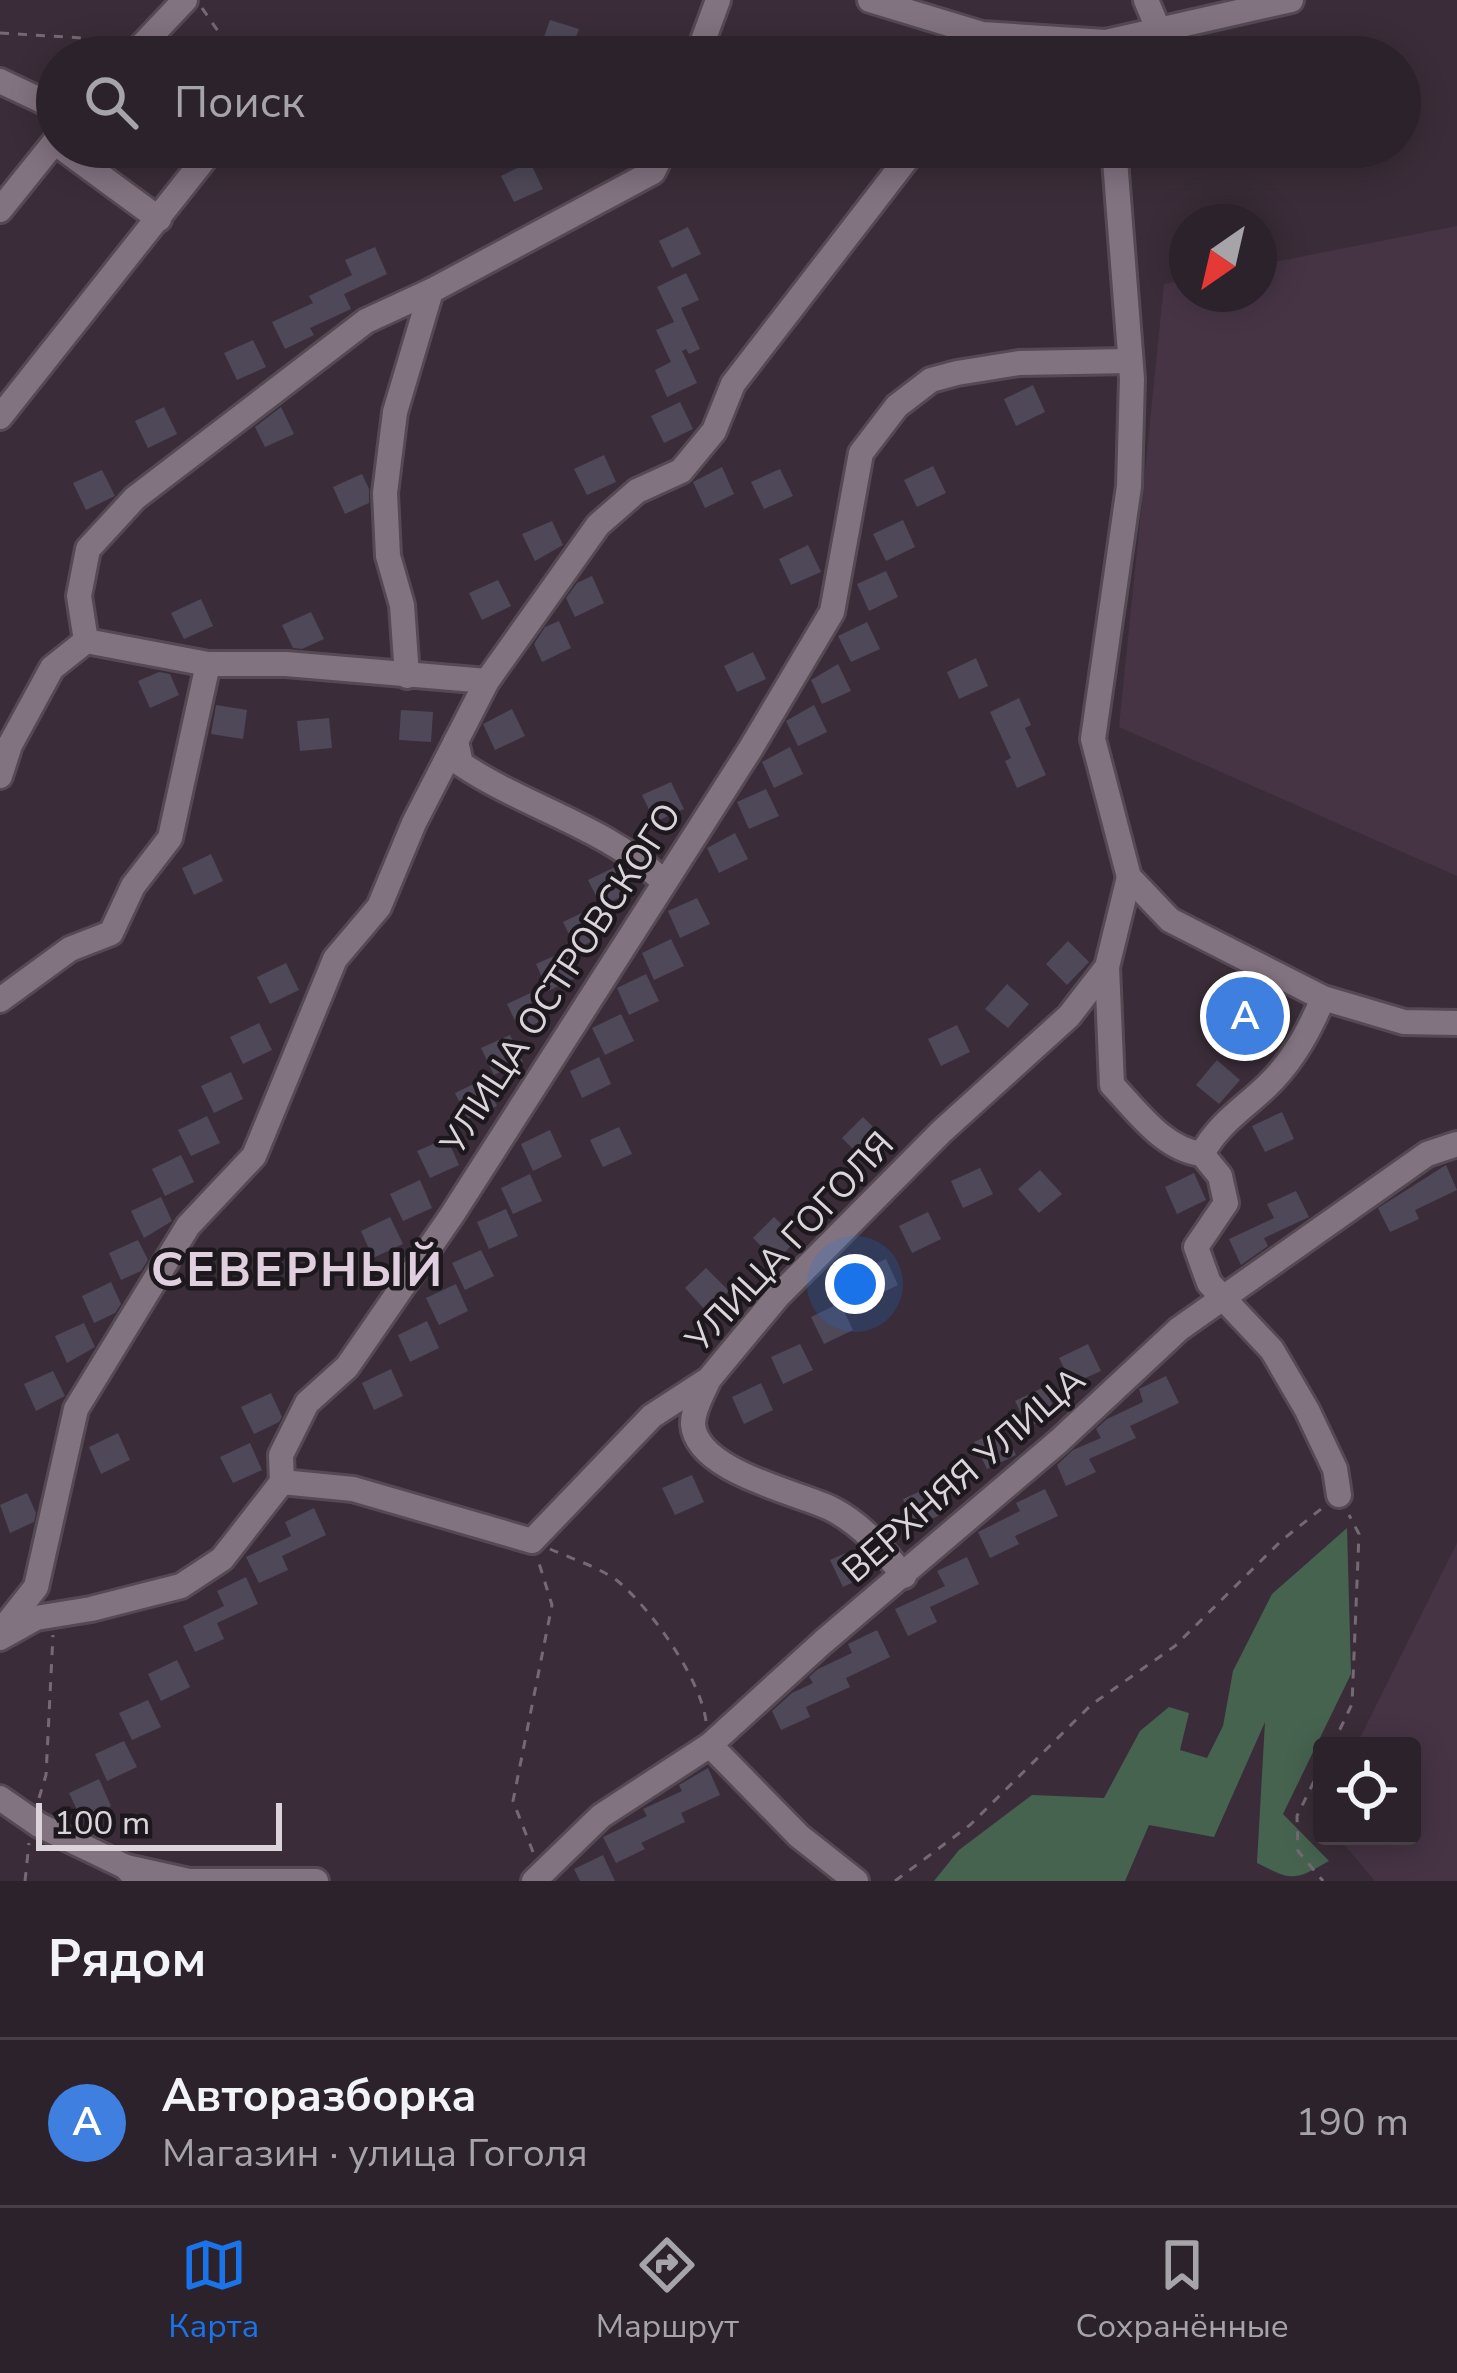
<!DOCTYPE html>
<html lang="ru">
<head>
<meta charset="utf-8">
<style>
  :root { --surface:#2c222b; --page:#382f37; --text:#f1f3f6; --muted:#a6a4a9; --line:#483f47; --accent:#1a73e8 }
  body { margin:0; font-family:"Nunito Sans",sans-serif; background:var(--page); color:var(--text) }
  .controls { position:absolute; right:36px; bottom:36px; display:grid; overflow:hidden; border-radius:12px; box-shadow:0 6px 30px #0003 }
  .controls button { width:108px; height:108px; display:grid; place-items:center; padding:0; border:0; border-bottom:3px solid var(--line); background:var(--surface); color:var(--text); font:60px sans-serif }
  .compass { position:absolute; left:1169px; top:204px; width:108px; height:108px; border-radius:50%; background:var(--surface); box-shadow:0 6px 30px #0003; rotate:214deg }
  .scale { position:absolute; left:36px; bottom:30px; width:246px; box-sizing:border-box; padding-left:12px; border:6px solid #dcd4db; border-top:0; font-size:33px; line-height:42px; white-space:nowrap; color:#dcd4db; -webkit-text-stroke:9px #1d181d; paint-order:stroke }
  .you { position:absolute; left:855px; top:1284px; width:42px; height:42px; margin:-30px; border:9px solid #fff; border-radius:50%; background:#1a73e8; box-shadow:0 0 0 18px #1a73e833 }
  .badge { display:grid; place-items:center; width:78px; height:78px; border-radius:50%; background:var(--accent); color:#fff; font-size:39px; font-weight:700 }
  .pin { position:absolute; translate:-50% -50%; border:6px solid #fff; box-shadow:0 3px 12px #0006 }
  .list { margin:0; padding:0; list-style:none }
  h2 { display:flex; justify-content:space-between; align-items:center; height:156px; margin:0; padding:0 48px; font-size:51px }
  h2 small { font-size:39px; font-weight:400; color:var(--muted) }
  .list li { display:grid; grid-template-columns:78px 1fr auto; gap:36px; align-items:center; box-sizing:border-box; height:168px; padding:0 48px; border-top:3px solid var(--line) }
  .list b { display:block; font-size:45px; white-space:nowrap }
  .list p { margin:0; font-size:39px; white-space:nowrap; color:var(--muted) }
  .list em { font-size:39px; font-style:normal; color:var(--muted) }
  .icon { flex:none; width:66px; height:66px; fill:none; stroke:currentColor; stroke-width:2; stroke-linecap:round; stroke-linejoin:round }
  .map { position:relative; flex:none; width:1457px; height:1881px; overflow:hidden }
  .search { position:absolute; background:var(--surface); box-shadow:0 6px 30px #0003; left:36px; right:36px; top:36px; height:132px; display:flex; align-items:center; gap:30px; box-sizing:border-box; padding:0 42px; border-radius:66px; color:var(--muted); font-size:45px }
  .sheet { height:324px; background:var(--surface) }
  nav { display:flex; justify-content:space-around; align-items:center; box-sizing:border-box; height:168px; border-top:3px solid var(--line); background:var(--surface); font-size:33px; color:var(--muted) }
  nav a { display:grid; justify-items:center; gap:6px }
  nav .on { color:var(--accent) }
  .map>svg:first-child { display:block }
  .built { fill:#463444 }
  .green { fill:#466350 }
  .building { fill:#4e4858 }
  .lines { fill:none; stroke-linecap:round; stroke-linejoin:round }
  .minor-casing { stroke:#554a54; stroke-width:30 }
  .path { stroke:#756a74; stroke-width:3; stroke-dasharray:9 9; stroke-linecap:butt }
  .minor { stroke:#827380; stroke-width:24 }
  .labels { text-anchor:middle; stroke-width:9; stroke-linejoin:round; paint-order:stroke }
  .street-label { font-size:36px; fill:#dcd4db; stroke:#1d181d }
  .district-label { font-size:48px; font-weight:bold; letter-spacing:3px; fill:#e0cfde; stroke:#1d181d }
</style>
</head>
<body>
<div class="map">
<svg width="1457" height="1881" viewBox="0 0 1457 1881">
  <rect width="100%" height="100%" fill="#3a2d39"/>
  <g class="built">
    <path d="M1457,226v650l-338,-149 45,-443 23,-5v15h72v-29z"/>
    <path d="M1457,1543v338h-82l-38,-45h75v-90h-56z"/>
  </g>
  <path class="green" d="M1347,1528l4,146 -68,140 46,47c-35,20 -36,20 -72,2l8,-141 -51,115 -65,-12 -24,56h-191l25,-31 73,-55 72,3 36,-67 29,-24 20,6 -9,37 27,8 16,-32 10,-55 39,-77z"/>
  <g class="building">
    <path d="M550,20l29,9 -6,17 -29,-9z"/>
    <path d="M530,162l13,27 -29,13 -13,-26z"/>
    <path d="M688,227l13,27 -29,14 -13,-27z"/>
    <path d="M375,247l12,27 -43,20 7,15 -41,19 4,7 -29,14 -13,-27 41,-19 -4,-7 43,-21 -7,-15z"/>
    <path d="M686,273l13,27 -18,8 19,41 -11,5 -3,-5 -4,2 15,32 -30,14 -12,-27 16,-8 -15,-32 18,-8 -17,-35z"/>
    <path d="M253,340l13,27 -29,13 -13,-27z"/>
    <path d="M1033,385l12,27 -29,14 -12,-27z"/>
    <path d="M680,402l13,27 -29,14 -13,-27z"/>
    <path d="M164,407l13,27 -29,14 -13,-27z"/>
    <path d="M281,407l13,27 -29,13 -10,-20z"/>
    <path d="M604,455l12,27 -29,13 -13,-26z"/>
    <path d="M933,466l13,27 -29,14 -13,-27z"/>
    <path d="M722,467l12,27 -29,14 -12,-26z"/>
    <path d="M780,469l13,27 -29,13 -13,-27z"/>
    <path d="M102,470l13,26 -29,14 -13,-27z"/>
    <path d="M362,474l7,15v14l-24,11 -12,-27z"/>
    <path d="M903,520l12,27 -29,14 -13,-27z"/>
    <path d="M552,521l11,24 -28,16 -13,-27z"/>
    <path d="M808,545l13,27 -30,13 -12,-26z"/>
    <path d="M886,571l12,26 -29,14 -12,-27z"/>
    <path d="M592,576l12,27 -29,14 -9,-19 11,-15z"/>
    <path d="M498,580l13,26 -29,14 -13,-27z"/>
    <path d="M201,599l12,27 -29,13 -13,-26z"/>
    <path d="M311,612l13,27 -22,10 -9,-1 -11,-23z"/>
    <path d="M559,621l12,27 -29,14 -8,-18 11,-17z"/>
    <path d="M867,622l13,27 -29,13 -13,-26z"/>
    <path d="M753,652l13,27 -29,13 -13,-26z"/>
    <path d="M976,658l12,28 -29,13 -12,-27z"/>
    <path d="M838,664l13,27 -29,13 -11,-24z"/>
    <path d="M159,672l11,2 9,21 -29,13 -12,-27z"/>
    <path d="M1019,698l12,27 -6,3 21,47 -29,13 -12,-27 6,-3 -21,-46z"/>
    <path d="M216,705l31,5 -4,29 -32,-5z"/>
    <path d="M814,705l13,27 -29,14 -12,-25z"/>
    <path d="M512,709l13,27 -30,14 -12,-26z"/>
    <path d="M401,710l32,2 -2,30 -32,-2z"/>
    <path d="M329,718l3,30 -32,3 -3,-30z"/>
    <path d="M790,747l13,27 -29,14 -12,-26z"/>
    <path d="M671,782l13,27 -29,13 -13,-27z"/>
    <path d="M766,789l13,27 -30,13 -12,-27z"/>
    <path d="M735,833l13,26 -29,14 -12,-25z"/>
    <path d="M211,854l12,27 -29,14 -12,-27z"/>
    <path d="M617,866l13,27 -29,13 -13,-26z"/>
    <path d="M697,898l13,26 -30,14 -12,-27z"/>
    <path d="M592,908l13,27 -29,14 -13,-27z"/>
    <path d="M671,939l13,27 -30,14 -12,-27z"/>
    <path d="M1068,941l21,21 -22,23 -21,-21z"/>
    <path d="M565,951l13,26 -30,14 -12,-27z"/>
    <path d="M286,963l13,27 -29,14 -13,-27z"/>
    <path d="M646,974l13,27 -30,14 -12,-27z"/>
    <path d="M1007,984l22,20 -21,24 -23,-19z"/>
    <path d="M537,990l12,27 -29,14 -13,-27z"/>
    <path d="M621,1014l13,27 -29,14 -13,-27z"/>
    <path d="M259,1023l13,27 -29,14 -13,-27z"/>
    <path d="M957,1025l13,27 -29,14 -13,-27z"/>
    <path d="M510,1035l13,27 -29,13 -13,-27z"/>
    <path d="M599,1057l12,27 -29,14 -12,-27z"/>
    <path d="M1217,1060l23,20 -21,24 -23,-19z"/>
    <path d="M231,1072l12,27 -29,14 -13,-27z"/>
    <path d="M484,1079l13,27 -29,13 -13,-26z"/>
    <path d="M1282,1112l12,27 -29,13 -13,-26z"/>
    <path d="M207,1116l13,27 -29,13 -13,-26z"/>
    <path d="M863,1117l23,23 -21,21 -23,-23z"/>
    <path d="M619,1127l13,27 -29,13 -13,-27z"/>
    <path d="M550,1130l12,27 -29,14 -12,-27z"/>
    <path d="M447,1138l12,27 -29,13 -13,-27z"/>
    <path d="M181,1155l13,27 -29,14 -13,-27z"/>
    <path d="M1446,1165l11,25 -42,20 4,9 -29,13 -12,-24z"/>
    <path d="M980,1168l13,26 -30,14 -12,-27z"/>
    <path d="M1040,1170l22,24 -23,19 -21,-24z"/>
    <path d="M1194,1173l12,27 -29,14 -12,-27z"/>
    <path d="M530,1174l12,27 -29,13 -12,-26z"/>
    <path d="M420,1180l12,28 -29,13 -13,-27z"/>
    <path d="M1296,1191l13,26 -45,21 4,8 -27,19 -12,-26 45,-21 -7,-14z"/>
    <path d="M161,1197l11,24 -28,17 -13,-27z"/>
    <path d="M506,1209l12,27 -29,13 -12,-27z"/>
    <path d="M928,1212l13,27 -29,14 -13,-27z"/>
    <path d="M390,1217l13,27 -30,14 -12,-27z"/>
    <path d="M774,1217l23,23 -21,21 -23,-23z"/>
    <path d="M138,1240l10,20 -7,11 -20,9 -12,-27z"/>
    <path d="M481,1250l13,26 -29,14 -13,-27z"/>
    <path d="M886,1259l12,26 -29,14 -12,-27z"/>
    <path d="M706,1268l23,23 -22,21 -22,-24z"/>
    <path d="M111,1282l10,22 -6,9 -21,10 -12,-27z"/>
    <path d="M456,1284l12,27 -29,14 -13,-27z"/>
    <path d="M840,1303l13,27 -29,14 -13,-27z"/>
    <path d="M427,1321l12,27 -29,14 -12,-27z"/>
    <path d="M84,1323l11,24 -28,16 -12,-27z"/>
    <path d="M800,1344l13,26 -30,14 -12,-27z"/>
    <path d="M1088,1344l13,27 -29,13 -13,-26z"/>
    <path d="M391,1369l12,27 -29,14 -12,-27z"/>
    <path d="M53,1371l12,25 -29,15 -12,-27z"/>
    <path d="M1166,1376l13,27 -49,23 6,12 -47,21 7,13 -30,14 -9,-21 16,-15 28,-12 -5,-9 11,-10 36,-17 -4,-13z"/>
    <path d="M761,1383l12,27 -29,14 -12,-27z"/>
    <path d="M1044,1387l13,27 -29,13 -13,-26z"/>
    <path d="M271,1393l11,24 -3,5 -25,12 -13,-27z"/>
    <path d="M1003,1429l13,26 -29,14 -13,-27z"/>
    <path d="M118,1433l12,27 -29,14 -12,-27z"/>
    <path d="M250,1443l12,27 -29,13 -13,-26z"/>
    <path d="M692,1475l12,27 -29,13 -13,-27z"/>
    <path d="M932,1486l13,27 -30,13 -12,-27z"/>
    <path d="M1045,1489l13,27 -43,20 4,8 -29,14 -12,-26 42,-21 -4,-8z"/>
    <path d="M27,1493l9,20 -2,9 -24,11 -10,-28z"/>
    <path d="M314,1508l12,27 -44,21 6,14 -29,13 -13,-26 45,-21 -6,-14z"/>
    <path d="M857,1548l15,25 -29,14 -13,-27z"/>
    <path d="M967,1557l12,27 -49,23 7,15 -29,14 -13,-27 50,-23 -8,-15z"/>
    <path d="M246,1577l12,27 -41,19 7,16 -29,13 -12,-26 41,-20 -7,-15z"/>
    <path d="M877,1630l13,27 -44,21 4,9 -44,20 4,10 -29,13 -9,-19 20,-18 21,-10 -4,-6 9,-8 34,-16 -4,-9z"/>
    <path d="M177,1660l13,27 -29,14 -13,-27z"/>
    <path d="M148,1700l13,27 -29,13 -13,-27z"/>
    <path d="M124,1741l13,26 -30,14 -12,-27z"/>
    <path d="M708,1768l12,27 -39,18 4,9 -44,21 4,6 -29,14 -13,-26 44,-21 -4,-7 39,-18 -3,-6z"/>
    <path d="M99,1779l12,27 -29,14 -13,-27z"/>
    <path d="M603,1855l12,26h-35l-6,-12z"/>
  </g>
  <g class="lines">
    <defs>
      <g id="minor">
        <path d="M870,0l112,34 124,8 185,-42"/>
        <path d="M1146,0l13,31"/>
        <path d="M131,57l54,-57"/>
        <path d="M697,57l21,-57"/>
        <path d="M0,81l57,27"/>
        <path d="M61,147l98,72"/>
        <path d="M1114,147l18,232 -3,107 -36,253 36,138 41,43 153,78 81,24 53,1"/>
        <path d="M0,210l57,-71"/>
        <path d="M0,417l214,-270"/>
        <path d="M407,676l-5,-71 -14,-49 -3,-63 10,-81 36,-121"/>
        <path d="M487,681l-201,-17h-78l-122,-23 -7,-45 9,-47 47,-51 231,-177 65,-30 222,-119 12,-25"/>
        <path d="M456,741l5,23c64,43 145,63 202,117"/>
        <path d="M0,776l10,-31 42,-77 34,-27"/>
        <path d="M1107,967l5,118c25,26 52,65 90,69l18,22 6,27 -30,44 13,36 63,67 35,60 28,59 4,26"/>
        <path d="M0,1000l70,-51 41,-16 22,-47 37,-48 38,-174"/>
        <path d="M1202,1154c16,-30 41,-45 65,-68 25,-24 43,-56 56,-88"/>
        <path d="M708,1381c-6,14 -15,28 -15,43 3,47 103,68 137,84 32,16 52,41 74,68"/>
        <path d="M282,1482l71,7 179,52 120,-125 57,-37 69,-83 37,-37 126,-127 128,-116 38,-49 22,-90"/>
        <path d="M2,1630l34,-43 40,-178 112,-183 66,-70 81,-197 44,-52 35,-84 73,-142 111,-156 39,-34 44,-20 33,-40 19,-47 183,-237"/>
        <path d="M0,1638l36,-20 55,-9 90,-23 41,-27 60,-77 -1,-27 26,-52 40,-36 105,-152 299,-467 81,-136 29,-159 36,-47 34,-26 26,-7 62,-10 111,-2"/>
        <path d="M710,1745l89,91 57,45"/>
        <path d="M0,1798l39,27 87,42 10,12"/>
        <path d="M126,1867l63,14h127"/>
        <path d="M534,1881l67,-65 109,-71 113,-103 236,-201 120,-112 248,-175 30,-10"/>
      </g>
    </defs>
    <use href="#minor" class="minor-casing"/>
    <g class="path">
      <path d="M202,8l34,49"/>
      <path d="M0,33l116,7"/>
      <path d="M550,1549c22,10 52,19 70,34 33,29 80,95 86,138"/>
      <path d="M1332,1746l20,-42 7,-170 -10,-19"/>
      <path d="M1322,1765l-25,51 1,35 25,30"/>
      <path d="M39,1798l7,-23 7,-140"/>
      <path d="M533,1852l-20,-51 39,-196 -14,-45"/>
      <path d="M25,1881l4,-38"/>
      <path d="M895,1881l75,-56 121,-120 84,-59 106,-105 40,-32"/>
    </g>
    <use href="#minor" class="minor"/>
  </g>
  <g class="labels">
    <g class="street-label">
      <text transform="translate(560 978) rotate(-57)" y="13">УЛИЦА ОСТРОВСКОГО</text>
      <text transform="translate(789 1241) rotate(-47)" y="13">УЛИЦА ГОГОЛЯ</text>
      <text transform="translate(963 1474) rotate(-41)" y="13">ВЕРХНЯЯ УЛИЦА</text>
    </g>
    <g class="district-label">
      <text x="298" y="1286">СЕВЕРНЫЙ</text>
    </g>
  </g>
</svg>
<div class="controls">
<button><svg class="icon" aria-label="locate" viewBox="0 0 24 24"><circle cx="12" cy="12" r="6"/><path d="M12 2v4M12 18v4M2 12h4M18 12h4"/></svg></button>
</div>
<svg class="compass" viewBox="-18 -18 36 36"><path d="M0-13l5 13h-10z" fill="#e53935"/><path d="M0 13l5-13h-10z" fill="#a6a4a9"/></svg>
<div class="scale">100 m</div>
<div class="you"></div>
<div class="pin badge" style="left:1245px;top:1016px;background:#3f7fe0">A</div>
<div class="search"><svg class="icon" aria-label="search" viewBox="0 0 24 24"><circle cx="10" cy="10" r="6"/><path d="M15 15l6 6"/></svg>Поиск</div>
</div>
<section class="sheet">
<h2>Рядом<small></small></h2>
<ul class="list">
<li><span class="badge" style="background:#3f7fe0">A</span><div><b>Авторазборка</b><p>Магазин · улица Гоголя</p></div><em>190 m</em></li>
</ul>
</section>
<nav>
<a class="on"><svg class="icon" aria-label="map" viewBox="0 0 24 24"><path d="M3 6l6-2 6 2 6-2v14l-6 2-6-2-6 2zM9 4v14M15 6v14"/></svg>Карта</a>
<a><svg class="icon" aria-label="directions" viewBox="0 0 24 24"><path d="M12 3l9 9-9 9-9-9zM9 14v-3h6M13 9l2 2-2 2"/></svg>Маршрут</a>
<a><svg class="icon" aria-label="saved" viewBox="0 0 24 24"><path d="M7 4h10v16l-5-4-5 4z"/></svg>Сохранённые</a>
</nav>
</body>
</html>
